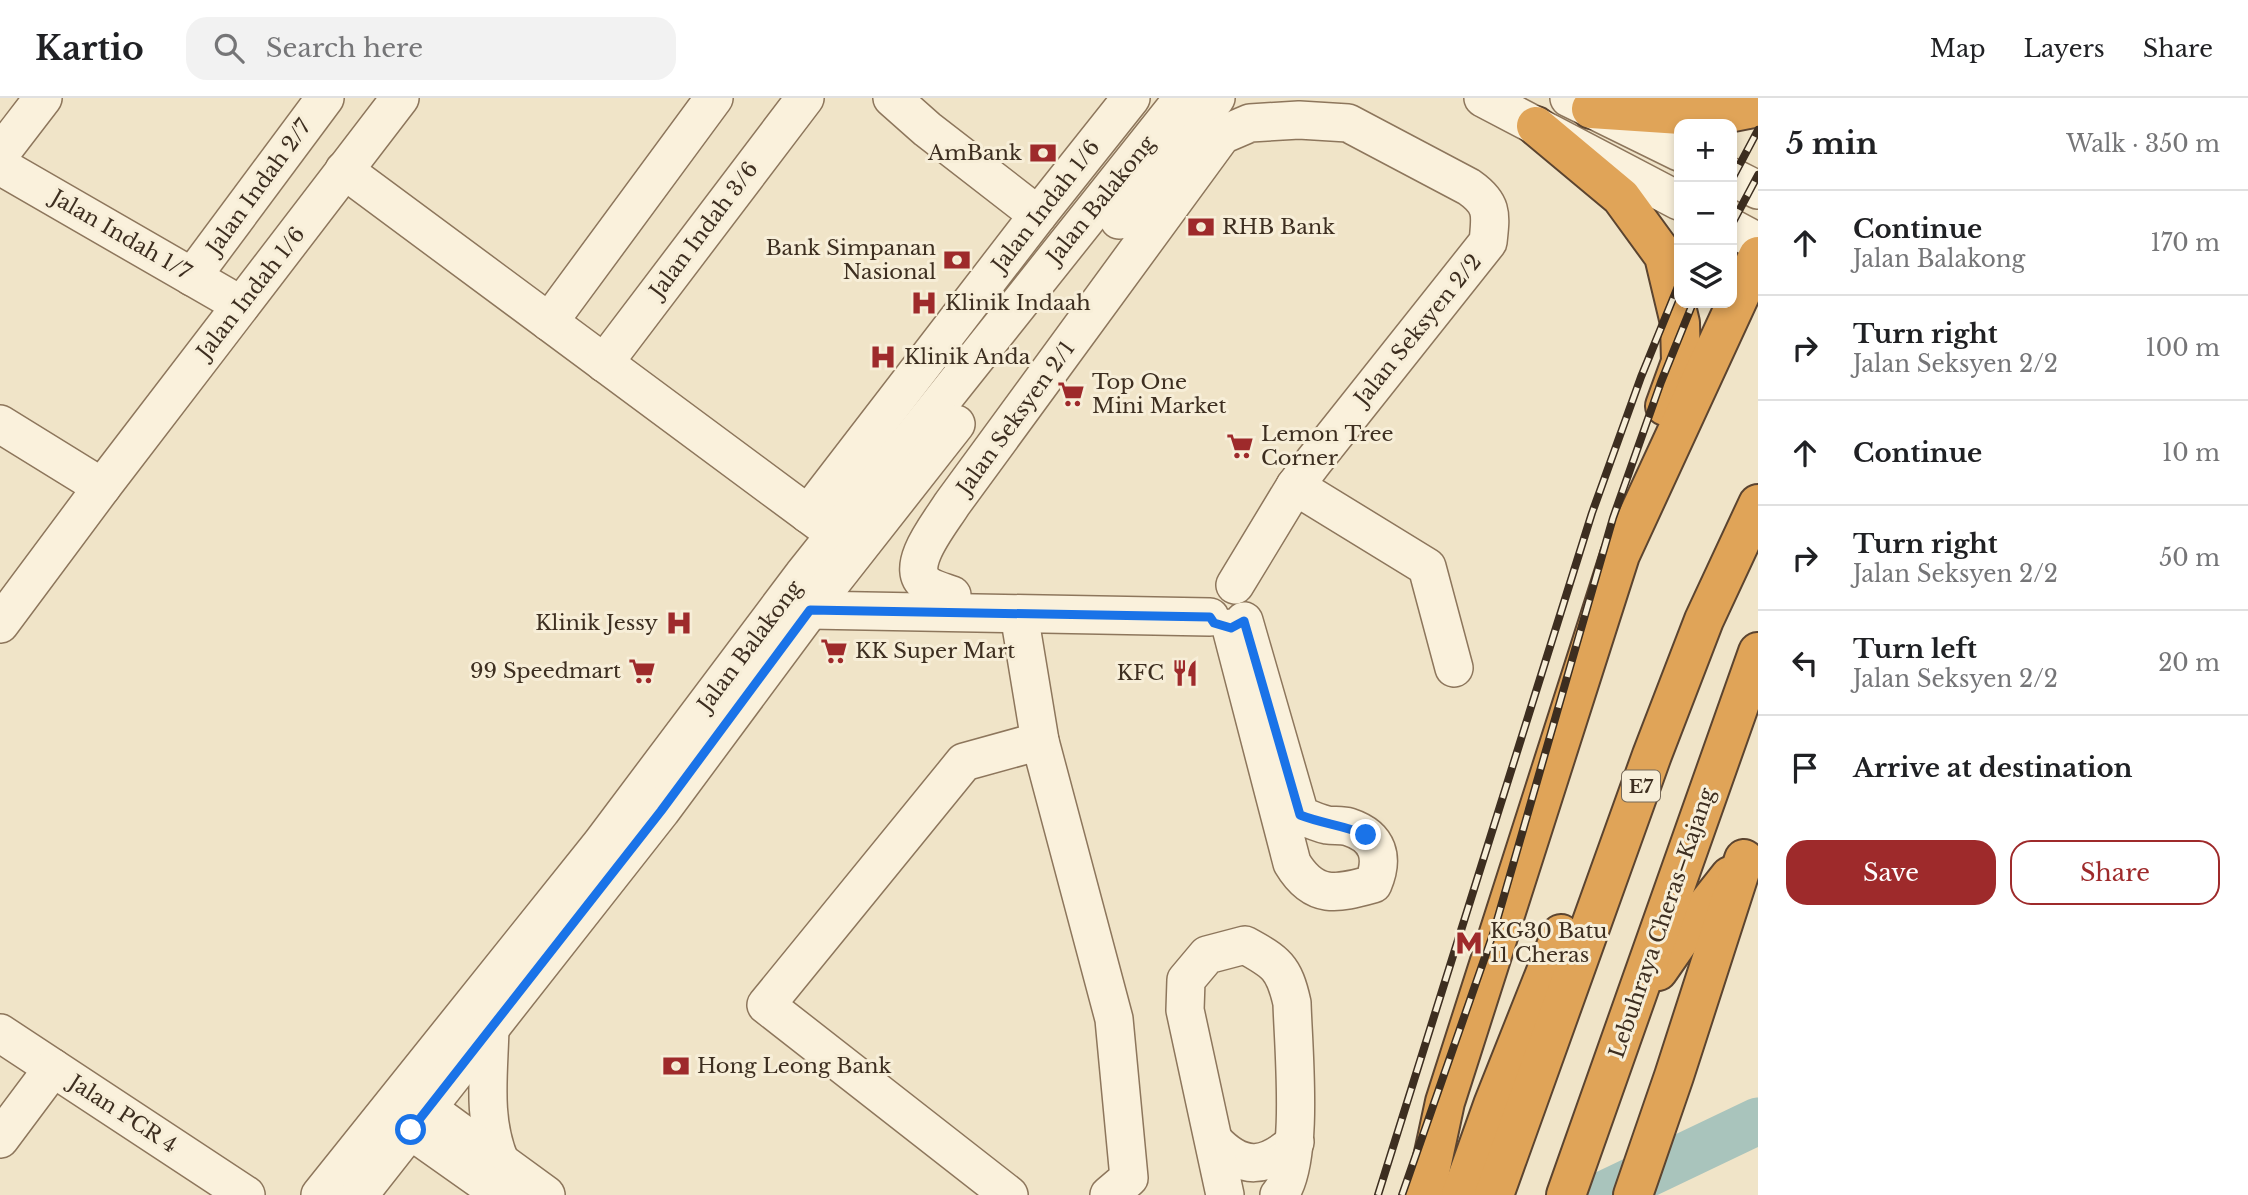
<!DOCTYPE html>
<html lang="en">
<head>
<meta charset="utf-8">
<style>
  :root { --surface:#fff; --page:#f2f2f2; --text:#202124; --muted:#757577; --line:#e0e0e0; --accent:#9e2a2b }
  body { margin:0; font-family:"Libre Baskerville",serif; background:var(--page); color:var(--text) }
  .controls { position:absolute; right:21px; top:21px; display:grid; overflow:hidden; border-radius:14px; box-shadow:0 4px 10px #0003 }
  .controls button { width:63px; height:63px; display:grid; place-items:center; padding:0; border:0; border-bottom:2px solid var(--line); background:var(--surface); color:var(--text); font:35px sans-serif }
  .stop { position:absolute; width:21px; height:21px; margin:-16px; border:5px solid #1a73e8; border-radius:50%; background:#fff }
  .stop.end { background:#1a73e8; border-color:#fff; box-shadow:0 2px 7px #0008 }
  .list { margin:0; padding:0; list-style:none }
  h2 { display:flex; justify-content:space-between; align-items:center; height:91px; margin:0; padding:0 28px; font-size:30px }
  h2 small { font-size:23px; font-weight:400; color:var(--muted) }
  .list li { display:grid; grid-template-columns:46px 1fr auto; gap:21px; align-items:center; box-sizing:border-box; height:105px; padding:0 28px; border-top:2px solid var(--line) }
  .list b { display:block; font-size:26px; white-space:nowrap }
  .list p { margin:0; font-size:23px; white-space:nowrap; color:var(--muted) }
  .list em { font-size:23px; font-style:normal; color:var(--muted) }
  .actions { display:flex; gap:14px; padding:21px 28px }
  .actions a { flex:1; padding:16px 0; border:2px solid var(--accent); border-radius:21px; text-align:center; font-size:24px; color:var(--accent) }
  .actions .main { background:var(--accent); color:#fff }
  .icon { flex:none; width:38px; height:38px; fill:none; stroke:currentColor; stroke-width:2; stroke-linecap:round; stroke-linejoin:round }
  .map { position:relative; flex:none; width:1758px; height:1097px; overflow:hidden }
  header { display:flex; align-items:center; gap:42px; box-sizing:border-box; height:98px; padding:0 35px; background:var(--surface); border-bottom:2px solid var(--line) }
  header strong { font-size:33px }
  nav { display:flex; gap:38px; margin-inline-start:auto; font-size:24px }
  .search { width:490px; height:63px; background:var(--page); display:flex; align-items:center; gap:18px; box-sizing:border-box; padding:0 24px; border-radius:21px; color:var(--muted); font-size:26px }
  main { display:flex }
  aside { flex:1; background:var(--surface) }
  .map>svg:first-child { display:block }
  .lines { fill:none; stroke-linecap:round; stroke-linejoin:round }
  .river { stroke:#a9c4bc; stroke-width:47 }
  .minor-casing { stroke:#8d765c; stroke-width:40 }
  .highway-casing { stroke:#5b4430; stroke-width:42 }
  .minor { stroke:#faf1dc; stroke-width:37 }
  .highway { stroke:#e0a458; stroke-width:38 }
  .rail-casing { stroke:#3d2e20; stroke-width:8 }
  .rail { stroke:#f7eed8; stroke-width:5; stroke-dasharray:16; stroke-linecap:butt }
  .route { stroke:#1a73e8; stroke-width:9 }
  .labels { text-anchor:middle; stroke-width:6; stroke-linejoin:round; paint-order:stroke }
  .shield { fill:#f7eed8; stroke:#756857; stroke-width:2 }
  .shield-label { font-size:19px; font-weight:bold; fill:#3d2e20 }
  .poi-label { font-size:21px; fill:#3d2e20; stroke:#f7eed8; text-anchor:start }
  .street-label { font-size:21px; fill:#3d2e20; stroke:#f7eed8 }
</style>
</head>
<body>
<header>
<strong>Kartio</strong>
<div class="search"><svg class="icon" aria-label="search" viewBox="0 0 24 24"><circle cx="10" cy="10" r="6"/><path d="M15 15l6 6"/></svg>Search here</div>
<nav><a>Map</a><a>Layers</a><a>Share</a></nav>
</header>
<main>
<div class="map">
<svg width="1758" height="1097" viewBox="0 0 1758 1097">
  <rect width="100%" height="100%" fill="#f0e4c8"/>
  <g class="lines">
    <path class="river" d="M1603,1097l155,-74"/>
    <defs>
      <g id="minor">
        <path d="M892,0l35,31 111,86"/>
        <path d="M1483,0l196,103"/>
        <path d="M1569,0l110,54"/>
        <path d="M0,56l43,-56"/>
        <path d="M0,68l241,139"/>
        <path d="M344,72l491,364"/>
        <path d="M1732,79l26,13"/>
        <path d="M1119,122l97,-122"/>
        <path d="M1732,130l26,14"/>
        <path d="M192,179l133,-179"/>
        <path d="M549,224l165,-224"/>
        <path d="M604,265l201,-265"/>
        <path d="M0,326l102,63"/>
        <path d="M1295,388l132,81 27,101"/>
        <path d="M808,416l230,-299 93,-117"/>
        <path d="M952,497c-8,-3 -20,-6 -26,-11 -23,-17 15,-62 26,-80l270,-369 28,-12 49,-3 49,3 121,64c24,17 22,27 19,55l-174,219 -19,25 -60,99"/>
        <path d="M810,512l400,7"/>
        <path d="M1019,516l21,127 74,278 15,159 -20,17"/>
        <path d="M0,526l102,-137 298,-389"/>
        <path d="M1231,530l61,235c22,37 45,31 81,21 11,-26 6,-47 -24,-57 -7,-2 -15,-1 -22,-2 -9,-2 -18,-6 -27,-10l-56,-194"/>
        <path d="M490,929c-1,47 -8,91 10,134"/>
        <path d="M0,935l246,162"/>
        <path d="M408,996l138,101"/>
        <path d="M390,1018l112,79"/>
        <path d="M0,1041l53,-71"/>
        <path d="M1215,1044c28,29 51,26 80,0"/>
        <path d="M320,1097l281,-351 202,-269 380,-477"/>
        <path d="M359,1097l302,-384 149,-201 146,-186"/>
        <path d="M1009,1097l-243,-190 198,-243 76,-21"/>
        <path d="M1225,1097l-40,-185 1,-30 21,-25 38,-10c31,17 39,22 47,58 1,41 13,163 -13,192"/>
      </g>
      <g id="highway">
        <path d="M1591,11l90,6h37l40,-8"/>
        <path d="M1536,28l85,71 43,59 16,67 1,39 -16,44"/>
        <path d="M1658,873l23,-33 49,-62"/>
        <path d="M1425,1097l20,-93 175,-547 138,-299"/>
        <path d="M1461,1097l32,-90 68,-171"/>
        <path d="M1494,1097l158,-440 52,-135 54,-116"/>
        <path d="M1566,1097l192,-543"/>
        <path d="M1633,1097l41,-119 70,-217"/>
      </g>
    </defs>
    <use href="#minor" class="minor-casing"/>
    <use href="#highway" class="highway-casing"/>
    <use href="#minor" class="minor"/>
    <use href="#highway" class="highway"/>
    <defs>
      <g id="rail">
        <path d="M1732,81l26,-49"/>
        <path d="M1732,126l26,-49"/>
        <path d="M1378,1097l214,-682 49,-136 38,-93"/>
        <path d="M1402,1097l91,-261 120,-416 48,-136 32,-79"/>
      </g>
    </defs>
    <use href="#rail" class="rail-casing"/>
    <use href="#rail" class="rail"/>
  </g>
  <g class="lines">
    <path class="route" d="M411,1032l250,-319 149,-201 400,7 4,6 17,5 13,-7 56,194c23,9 44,10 66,20"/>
  </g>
  <defs>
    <symbol id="bank-bare" viewBox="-9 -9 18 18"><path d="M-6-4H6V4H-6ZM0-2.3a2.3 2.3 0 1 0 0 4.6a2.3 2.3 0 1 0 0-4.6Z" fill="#9e2a2b" stroke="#f7eed8" stroke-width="2.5" paint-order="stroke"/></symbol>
    <symbol id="hospital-bare" viewBox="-9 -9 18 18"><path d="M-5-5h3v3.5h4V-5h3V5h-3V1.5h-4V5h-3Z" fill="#9e2a2b" stroke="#f7eed8" stroke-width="2.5" paint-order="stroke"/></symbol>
    <symbol id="supermarket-bare" viewBox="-9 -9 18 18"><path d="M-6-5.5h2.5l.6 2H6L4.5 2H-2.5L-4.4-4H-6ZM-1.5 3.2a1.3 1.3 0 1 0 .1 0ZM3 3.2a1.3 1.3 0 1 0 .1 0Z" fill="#9e2a2b" stroke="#f7eed8" stroke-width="2.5" paint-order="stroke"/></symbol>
    <symbol id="restaurant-bare" viewBox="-9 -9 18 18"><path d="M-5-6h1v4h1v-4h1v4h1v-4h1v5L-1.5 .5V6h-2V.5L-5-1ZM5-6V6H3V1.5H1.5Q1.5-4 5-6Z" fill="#9e2a2b" stroke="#f7eed8" stroke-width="2.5" paint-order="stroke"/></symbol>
    <symbol id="metro-bare" viewBox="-9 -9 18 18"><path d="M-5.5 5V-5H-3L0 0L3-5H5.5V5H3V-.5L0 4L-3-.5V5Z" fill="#9e2a2b" stroke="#f7eed8" stroke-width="2.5" paint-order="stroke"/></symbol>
  </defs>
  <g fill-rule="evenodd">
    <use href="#bank-bare" x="1024" y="36" width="38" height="38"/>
    <use href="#bank-bare" x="1182" y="110" width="38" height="38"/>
    <use href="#bank-bare" x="938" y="143" width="38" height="38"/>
    <use href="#hospital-bare" x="905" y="186" width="38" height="38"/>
    <use href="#hospital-bare" x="864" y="240" width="38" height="38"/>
    <use href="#supermarket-bare" x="1052" y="277" width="38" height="38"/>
    <use href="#supermarket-bare" x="1221" y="329" width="38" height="38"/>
    <use href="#hospital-bare" x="660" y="506" width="38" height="38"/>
    <use href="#supermarket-bare" x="815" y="534" width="38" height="38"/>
    <use href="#supermarket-bare" x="623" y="554" width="38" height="38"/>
    <use href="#restaurant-bare" x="1166" y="556" width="38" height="38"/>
    <use href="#metro-bare" x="1450" y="826" width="38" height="38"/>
    <use href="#bank-bare" x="657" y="949" width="38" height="38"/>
  </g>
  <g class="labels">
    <rect class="shield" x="1622" y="672.5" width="38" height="31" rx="5"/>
    <g class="shield-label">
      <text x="1641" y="695">E7</text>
    </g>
    <g class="poi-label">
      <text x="1022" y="62" text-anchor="end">AmBank</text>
      <text x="1222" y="136">RHB Bank</text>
      <text x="936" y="157" text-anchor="end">Bank Simpanan<tspan x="936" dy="24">Nasional</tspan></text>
      <text x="945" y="212">Klinik Indaah</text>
      <text x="904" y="266">Klinik Anda</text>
      <text x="1092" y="291">Top One<tspan x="1092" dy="24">Mini Market</tspan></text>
      <text x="1261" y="343">Lemon Tree<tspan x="1261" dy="24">Corner</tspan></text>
      <text x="658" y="532" text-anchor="end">Klinik Jessy</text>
      <text x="855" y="560">KK Super Mart</text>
      <text x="621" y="580" text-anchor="end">99 Speedmart</text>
      <text x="1164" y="582" text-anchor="end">KFC</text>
      <text x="1490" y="840">KG30 Batu<tspan x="1490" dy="24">11 Cheras</tspan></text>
      <text x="697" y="975">Hong Leong Bank</text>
    </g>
    <g class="street-label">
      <text transform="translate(259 89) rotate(-54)" y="7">Jalan Indah 2/7</text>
      <text transform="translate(1101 102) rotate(-51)" y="7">Jalan Balakong</text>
      <text transform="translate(1046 108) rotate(-52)" y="7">Jalan Indah 1/6</text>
      <text transform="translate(704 132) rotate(-53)" y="7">Jalan Indah 3/6</text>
      <text transform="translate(121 137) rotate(30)" y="7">Jalan Indah 1/7</text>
      <text transform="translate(251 195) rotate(-52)" y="7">Jalan Indah 1/6</text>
      <text transform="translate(1418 232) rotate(-51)" y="7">Jalan Seksyen 2/2</text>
      <text transform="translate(1016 320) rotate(-54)" y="7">Jalan Seksyen 2/1</text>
      <text transform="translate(750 548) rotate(-53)" y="7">Jalan Balakong</text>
      <text transform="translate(1662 825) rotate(-71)" y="7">Lebuhraya Cheras–Kajang</text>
      <text transform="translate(123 1016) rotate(33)" y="7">Jalan PCR 4</text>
    </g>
  </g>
</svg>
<div class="controls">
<button>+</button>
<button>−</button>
<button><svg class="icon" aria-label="layers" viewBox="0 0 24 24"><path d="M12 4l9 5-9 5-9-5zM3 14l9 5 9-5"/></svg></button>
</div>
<div class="stop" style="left:411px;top:1032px"></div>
<div class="stop end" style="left:1366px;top:737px"></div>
</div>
<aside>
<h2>5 min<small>Walk · 350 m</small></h2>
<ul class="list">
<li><svg class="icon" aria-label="ahead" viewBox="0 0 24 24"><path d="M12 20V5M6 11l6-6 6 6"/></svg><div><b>Continue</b><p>Jalan Balakong</p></div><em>170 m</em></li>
<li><svg class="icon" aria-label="right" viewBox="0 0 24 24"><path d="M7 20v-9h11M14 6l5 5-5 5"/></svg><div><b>Turn right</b><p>Jalan Seksyen 2/2</p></div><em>100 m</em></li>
<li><svg class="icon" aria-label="ahead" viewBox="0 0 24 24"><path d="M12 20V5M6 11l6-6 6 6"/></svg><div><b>Continue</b></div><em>10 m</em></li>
<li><svg class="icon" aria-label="right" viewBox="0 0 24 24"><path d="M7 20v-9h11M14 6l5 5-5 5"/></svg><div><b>Turn right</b><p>Jalan Seksyen 2/2</p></div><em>50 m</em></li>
<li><svg class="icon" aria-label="left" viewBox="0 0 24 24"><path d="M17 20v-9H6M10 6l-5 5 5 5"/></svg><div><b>Turn left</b><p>Jalan Seksyen 2/2</p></div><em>20 m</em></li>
<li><svg class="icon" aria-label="arrive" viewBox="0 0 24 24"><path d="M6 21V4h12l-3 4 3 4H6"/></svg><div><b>Arrive at destination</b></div></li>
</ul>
<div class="actions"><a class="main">Save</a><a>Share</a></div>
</aside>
</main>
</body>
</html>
